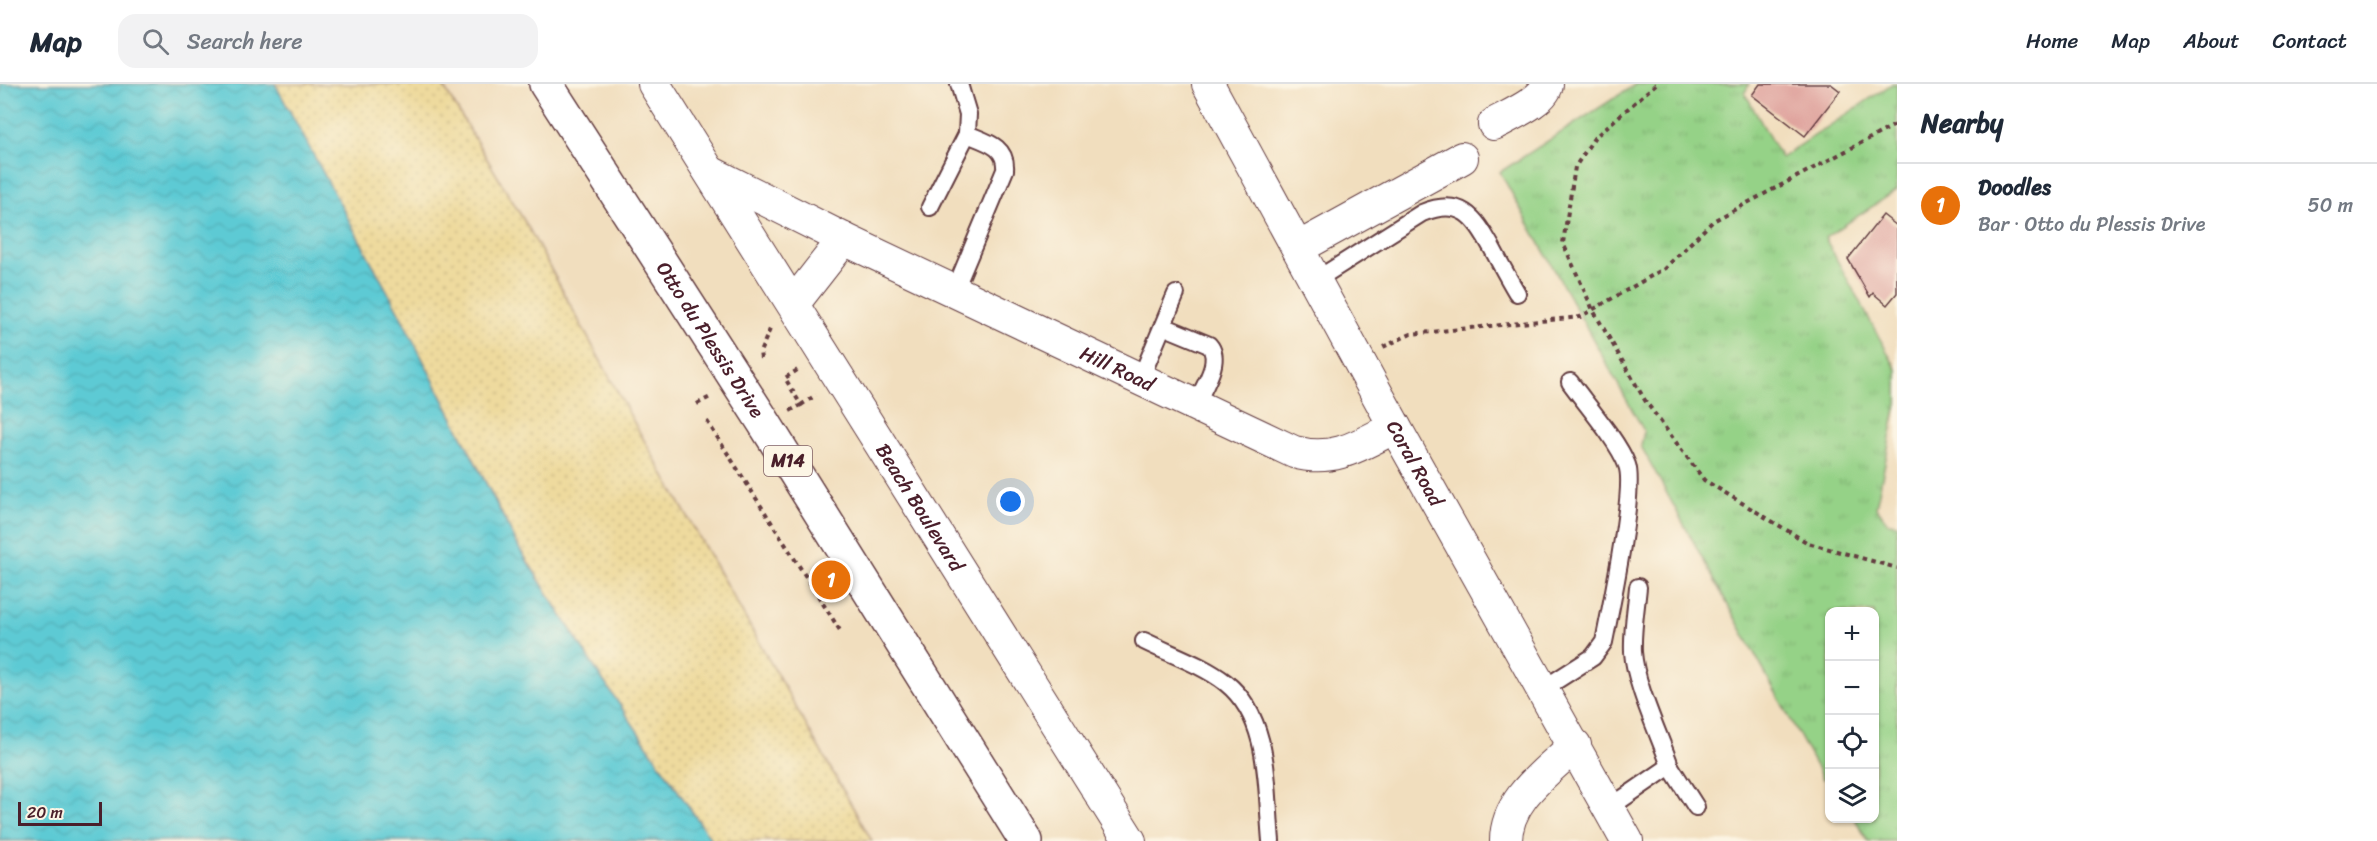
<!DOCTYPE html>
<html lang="en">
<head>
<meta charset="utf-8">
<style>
  :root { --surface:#fff; --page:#f2f2f3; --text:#1f2937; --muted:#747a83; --line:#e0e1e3; --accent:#1f6fb2 }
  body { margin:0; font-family:Sriracha,sans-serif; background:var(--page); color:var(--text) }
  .controls { position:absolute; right:18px; bottom:18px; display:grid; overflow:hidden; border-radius:12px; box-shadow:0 2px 4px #0004 }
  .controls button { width:54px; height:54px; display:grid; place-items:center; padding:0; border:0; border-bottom:2px solid var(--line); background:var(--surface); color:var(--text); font:30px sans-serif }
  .scale { position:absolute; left:18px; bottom:15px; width:84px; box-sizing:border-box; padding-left:6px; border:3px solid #4a1f2b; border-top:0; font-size:16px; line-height:21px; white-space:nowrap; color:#4a1f2b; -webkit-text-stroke:4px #fcf5e5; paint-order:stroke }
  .you { position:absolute; left:1011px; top:418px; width:21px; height:21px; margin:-15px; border:4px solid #fff; border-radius:50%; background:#1a73e8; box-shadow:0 0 0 9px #1a73e833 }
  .badge { display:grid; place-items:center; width:39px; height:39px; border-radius:50%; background:var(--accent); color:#fff; font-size:20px; font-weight:700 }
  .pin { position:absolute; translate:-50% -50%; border:3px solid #fff; box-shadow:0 2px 6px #0006 }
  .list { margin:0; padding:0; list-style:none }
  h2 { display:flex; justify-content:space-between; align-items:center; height:78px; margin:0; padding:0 24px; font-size:26px }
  h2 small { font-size:20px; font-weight:400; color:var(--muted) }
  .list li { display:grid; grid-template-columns:39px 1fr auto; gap:18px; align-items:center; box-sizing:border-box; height:84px; padding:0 24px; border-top:2px solid var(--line) }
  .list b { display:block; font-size:22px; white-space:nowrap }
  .list p { margin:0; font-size:20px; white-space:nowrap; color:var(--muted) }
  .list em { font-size:20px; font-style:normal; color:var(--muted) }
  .icon { flex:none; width:33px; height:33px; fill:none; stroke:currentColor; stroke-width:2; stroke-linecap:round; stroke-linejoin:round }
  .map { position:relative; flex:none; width:1897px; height:757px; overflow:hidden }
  header { display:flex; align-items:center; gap:36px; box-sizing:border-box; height:84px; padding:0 30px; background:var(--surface); border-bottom:2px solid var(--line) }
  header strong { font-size:28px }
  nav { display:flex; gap:33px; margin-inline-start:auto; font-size:21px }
  .search { width:420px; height:54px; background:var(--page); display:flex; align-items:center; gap:15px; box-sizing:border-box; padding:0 21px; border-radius:18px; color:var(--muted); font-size:22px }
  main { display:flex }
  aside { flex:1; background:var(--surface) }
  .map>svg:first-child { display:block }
  .grass { fill:url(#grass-tufts); stroke:#707859; stroke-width:1.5 }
  .sand { fill:url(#sand-dots); stroke:#9c7c64; stroke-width:1.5 }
  .water { fill:url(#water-waves); stroke:#547480; stroke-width:1.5 }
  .building { fill:#dfa29c }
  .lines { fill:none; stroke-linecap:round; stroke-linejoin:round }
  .lane-casing { stroke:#633c41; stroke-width:20 }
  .street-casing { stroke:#633c41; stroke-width:34 }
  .primary-casing { stroke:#633c41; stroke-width:36 }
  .path { stroke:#633c41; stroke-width:4; stroke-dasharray:4.5 4.5; stroke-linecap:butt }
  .lane { stroke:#fff; stroke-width:16 }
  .street { stroke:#fff; stroke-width:32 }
  .primary { stroke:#fff; stroke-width:33 }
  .labels { text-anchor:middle; stroke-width:4.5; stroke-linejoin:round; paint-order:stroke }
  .shield { fill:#fcf5e5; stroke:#7f5f63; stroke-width:1.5 }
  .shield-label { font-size:18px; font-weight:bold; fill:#4a1f2b }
  .street-label { font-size:20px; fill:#4a1f2b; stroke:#fcf5e5 }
</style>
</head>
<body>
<header>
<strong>Map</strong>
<div class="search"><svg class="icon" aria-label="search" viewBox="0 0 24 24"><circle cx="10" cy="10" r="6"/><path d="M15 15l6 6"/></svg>Search here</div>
<nav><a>Home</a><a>Map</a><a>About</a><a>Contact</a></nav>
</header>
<main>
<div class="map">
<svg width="1897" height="757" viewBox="0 0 1897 757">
  <defs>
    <pattern id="grass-tufts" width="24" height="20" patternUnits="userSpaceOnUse" patternTransform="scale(1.5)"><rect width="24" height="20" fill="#95d287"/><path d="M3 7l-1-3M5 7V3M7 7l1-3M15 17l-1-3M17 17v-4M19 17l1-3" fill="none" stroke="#82b475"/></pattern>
    <pattern id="sand-dots" width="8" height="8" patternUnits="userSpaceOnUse" patternTransform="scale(1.5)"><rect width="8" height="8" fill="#eeda9e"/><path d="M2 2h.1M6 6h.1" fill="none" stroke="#cebb88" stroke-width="1.8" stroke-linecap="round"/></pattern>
    <pattern id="water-waves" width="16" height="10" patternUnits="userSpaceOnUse" patternTransform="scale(1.5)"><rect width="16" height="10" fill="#5dcad4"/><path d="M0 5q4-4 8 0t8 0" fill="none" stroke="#52adb6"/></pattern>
  </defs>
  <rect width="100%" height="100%" fill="#fcf5e5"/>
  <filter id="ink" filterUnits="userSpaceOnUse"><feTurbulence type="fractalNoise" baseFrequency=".0167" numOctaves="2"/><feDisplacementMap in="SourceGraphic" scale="12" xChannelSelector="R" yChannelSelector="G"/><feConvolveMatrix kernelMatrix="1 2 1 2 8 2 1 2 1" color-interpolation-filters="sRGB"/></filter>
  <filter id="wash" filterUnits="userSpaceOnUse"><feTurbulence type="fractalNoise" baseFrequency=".008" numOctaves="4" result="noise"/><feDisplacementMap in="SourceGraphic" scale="24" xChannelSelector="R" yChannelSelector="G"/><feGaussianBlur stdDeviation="1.35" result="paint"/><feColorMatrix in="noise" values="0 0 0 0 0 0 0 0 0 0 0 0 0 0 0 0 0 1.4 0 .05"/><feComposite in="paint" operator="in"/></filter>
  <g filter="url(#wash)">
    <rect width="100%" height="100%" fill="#f1debe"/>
    <path class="grass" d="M1636,0h113l-4,9 36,65 111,-74h5v106l-72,48 72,132v34l-21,103 12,16 9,1v317h-29l-13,-22 19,-1v-206h-44v164l-7,3 -182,-333 3,-15 -144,-259z"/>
    <path class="sand" d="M275,0h167l86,143 108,199 236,415h-160l-114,-168 -78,-124 -122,-238z"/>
    <path class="water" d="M0,0h275l123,227 122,239 78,123 114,168h-712z"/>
    <g id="blocks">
      <g class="building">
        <path d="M1760,0h71l9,7 -35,45 -53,-41z"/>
        <path d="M1883,131l14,11v67l-10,12 -14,-12 -3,4 -22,-38z"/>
      </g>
    </g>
  </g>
  <g filter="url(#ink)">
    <use href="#blocks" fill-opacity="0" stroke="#633c41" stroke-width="1.5"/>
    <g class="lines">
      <defs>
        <g id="lane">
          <path d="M959,0l9,30 -1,20"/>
          <path d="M930,123l37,-73c19,8 40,12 38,36l-51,122"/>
          <path d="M1316,196l106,-67c39,-16 52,3 70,35 8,15 16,30 25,45"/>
          <path d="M1163,242l46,19c14,16 -7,44 -14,61"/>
          <path d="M1140,296l36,-86"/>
          <path d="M1144,557c26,13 59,24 82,42 45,36 40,105 45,158"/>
          <path d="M1543,605l50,-32 11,-15c6,-30 32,-154 23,-177 -9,-24 -41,-61 -57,-83"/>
          <path d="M1670,682l26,41"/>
          <path d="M1609,724l61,-42c-11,-32 -35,-82 -37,-114 -1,-22 3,-43 5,-65"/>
        </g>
        <g id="street">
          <path id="s1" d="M654,0l476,757"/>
          <path id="s2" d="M1208,0l187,343 232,414"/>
          <path d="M1494,40c14,-8 52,-24 53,-40"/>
          <path id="s3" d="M712,89l132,66 450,213c40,11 66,-7 101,-25"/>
          <path d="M1298,164l164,-90"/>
          <path d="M794,219l50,-64"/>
          <path d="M1506,757c0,-42 41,-69 69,-96"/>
        </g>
        <g id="primary">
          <path id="s4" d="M546,0l217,337 263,420"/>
        </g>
      </defs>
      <use href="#lane" class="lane-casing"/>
      <use href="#street" class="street-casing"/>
      <use href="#primary" class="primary-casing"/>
      <g class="path">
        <path d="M1656,0l-62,54 -19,29 -12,76 30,67 53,92 58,78 104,63 89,25"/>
        <path d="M1383,263l28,-13 169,-17 85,-49 48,-47 184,-97"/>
        <path d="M761,275l-1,-7 11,-25"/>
        <path d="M697,320l15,-8"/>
        <path d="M801,321l15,-10"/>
        <path d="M790,327l11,-6 -16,-27 14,-9"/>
        <path d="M707,337l134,211"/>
      </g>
      <use href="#lane" class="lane"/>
      <use href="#street" class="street"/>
      <use href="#primary" class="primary"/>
    </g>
  </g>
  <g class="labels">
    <rect class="shield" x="764" y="362" width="48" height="30" rx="4.5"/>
    <g class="shield-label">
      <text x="788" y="383">M14</text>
    </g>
    <g class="street-label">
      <text dy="7" stroke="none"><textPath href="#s4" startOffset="304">Otto du Plessis Drive</textPath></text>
      <text dy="7" stroke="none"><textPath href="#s3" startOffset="450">Hill Road</textPath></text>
      <text dy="7" stroke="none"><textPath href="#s2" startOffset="432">Coral Road</textPath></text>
      <text dy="7" stroke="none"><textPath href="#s1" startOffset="500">Beach Boulevard</textPath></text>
    </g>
  </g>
</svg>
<div class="controls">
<button>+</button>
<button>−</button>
<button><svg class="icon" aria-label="locate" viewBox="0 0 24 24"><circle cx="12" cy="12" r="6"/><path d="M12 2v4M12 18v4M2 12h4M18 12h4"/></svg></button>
<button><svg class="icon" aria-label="layers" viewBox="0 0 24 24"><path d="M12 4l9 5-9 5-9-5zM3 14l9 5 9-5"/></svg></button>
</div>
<div class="scale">20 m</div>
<div class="you"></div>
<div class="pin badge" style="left:831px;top:496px;background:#e8710a">1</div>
</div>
<aside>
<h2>Nearby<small></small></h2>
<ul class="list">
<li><span class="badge" style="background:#e8710a">1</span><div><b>Doodles</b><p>Bar · Otto du Plessis Drive</p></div><em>50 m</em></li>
</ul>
</aside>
</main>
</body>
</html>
